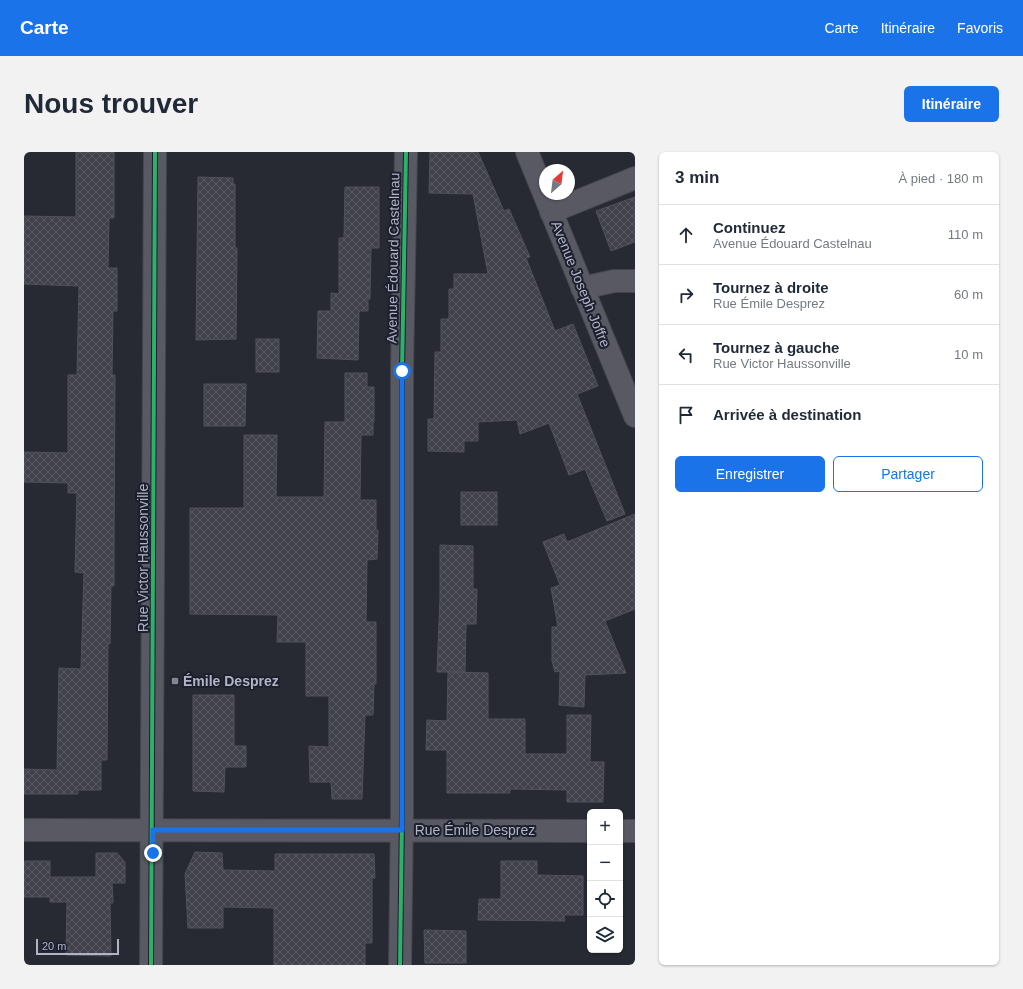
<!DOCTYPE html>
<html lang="fr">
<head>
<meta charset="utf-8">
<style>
  :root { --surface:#fff; --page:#f2f2f3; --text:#1f2937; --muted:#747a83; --line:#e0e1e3; --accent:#1a73e8 }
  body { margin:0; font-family:Helvetica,sans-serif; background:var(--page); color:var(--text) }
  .controls { position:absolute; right:12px; bottom:12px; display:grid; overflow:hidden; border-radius:6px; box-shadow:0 1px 3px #0004 }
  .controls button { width:36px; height:36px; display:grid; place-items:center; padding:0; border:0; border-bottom:1px solid var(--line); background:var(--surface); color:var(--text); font:20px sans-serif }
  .compass { position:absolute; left:515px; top:12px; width:36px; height:36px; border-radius:50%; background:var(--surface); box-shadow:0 1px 3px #0004; rotate:28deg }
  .scale { position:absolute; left:12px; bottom:10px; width:83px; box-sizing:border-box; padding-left:4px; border:2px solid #b2b4c5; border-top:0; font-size:11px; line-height:14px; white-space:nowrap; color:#b2b4c5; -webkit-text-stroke:3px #1c1f2e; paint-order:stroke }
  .stop { position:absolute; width:12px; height:12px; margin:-9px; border:3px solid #1a73e8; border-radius:50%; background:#fff }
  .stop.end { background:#1a73e8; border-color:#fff; box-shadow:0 1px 4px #0008 }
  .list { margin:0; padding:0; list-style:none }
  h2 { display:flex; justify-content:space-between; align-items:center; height:52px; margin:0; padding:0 16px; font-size:17px }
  h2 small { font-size:13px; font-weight:400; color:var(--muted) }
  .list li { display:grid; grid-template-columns:26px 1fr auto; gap:12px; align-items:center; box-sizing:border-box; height:60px; padding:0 16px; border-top:1px solid var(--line) }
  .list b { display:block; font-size:15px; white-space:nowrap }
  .list p { margin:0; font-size:13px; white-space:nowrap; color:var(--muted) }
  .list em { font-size:13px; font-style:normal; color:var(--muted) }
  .actions { display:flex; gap:8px; padding:12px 16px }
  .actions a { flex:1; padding:9px 0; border:1px solid var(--accent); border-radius:6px; text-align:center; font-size:14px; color:var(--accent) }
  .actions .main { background:var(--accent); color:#fff }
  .icon { flex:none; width:22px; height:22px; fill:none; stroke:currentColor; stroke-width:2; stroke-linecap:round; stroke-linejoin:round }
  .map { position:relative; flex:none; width:611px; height:813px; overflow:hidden; border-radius:6px }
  header { display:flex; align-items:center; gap:24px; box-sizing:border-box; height:56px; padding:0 20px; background:var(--accent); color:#fff }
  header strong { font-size:19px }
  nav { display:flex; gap:22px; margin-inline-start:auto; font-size:14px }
  .intro { display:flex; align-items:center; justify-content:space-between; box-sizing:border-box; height:96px; padding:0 24px }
  h1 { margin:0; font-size:28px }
  .button { padding:10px 18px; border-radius:6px; background:var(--accent); color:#fff; font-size:14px; font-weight:700 }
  main { display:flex; gap:24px; padding:0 24px }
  aside { flex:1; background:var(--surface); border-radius:6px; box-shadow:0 1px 3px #0004 }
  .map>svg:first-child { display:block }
  .building { fill:url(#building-cross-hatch); stroke:#50515b }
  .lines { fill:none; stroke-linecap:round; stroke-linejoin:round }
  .minor-casing { stroke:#44464d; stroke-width:24 }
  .minor { stroke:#585962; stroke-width:22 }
  .cycleway-casing { stroke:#1c1f2e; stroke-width:6 }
  .cycleway { stroke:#2db169; stroke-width:4 }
  .route { stroke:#1a73e8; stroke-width:5 }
  .poi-dot { fill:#828492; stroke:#1c1f2e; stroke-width:1.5 }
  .labels { text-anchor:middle; stroke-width:4; stroke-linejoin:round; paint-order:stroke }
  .street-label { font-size:14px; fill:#b2b4c5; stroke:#1c1f2e }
  .poi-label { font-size:14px; font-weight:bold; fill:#b2b4c5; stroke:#1c1f2e; text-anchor:start }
</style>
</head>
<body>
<header>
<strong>Carte</strong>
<nav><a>Carte</a><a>Itinéraire</a><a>Favoris</a></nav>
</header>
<div class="intro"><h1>Nous trouver</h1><a class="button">Itinéraire</a></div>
<main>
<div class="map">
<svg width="611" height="813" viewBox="0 0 611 813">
  <defs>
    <pattern id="building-cross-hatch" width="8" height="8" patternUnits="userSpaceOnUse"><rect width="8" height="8" fill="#40414a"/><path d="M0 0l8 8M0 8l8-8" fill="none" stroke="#595a63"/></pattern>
  </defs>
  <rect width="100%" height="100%" fill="#282a33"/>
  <g class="building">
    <path d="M52,0h38v66h-5l-1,50h9v43h-4l-1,64h3l-1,175v36h-3l-1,58 -2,-1 -1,117h-6v30h-23v4h-54v-25l33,1 2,-102 22,1 3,-96 -9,-1 2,-79h-9v-10l-44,-1v-30l44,1v-78h9l2,-89 -55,-2v-68l52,1z"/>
    <path d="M406,0h48l26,59 5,-2 21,48 -4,1 29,73 18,-7 25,62 -21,8 48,120 -18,7 -22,-52 -16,6 -20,-52 -29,11 -3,-14 -39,2v19h-14v11l-36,-1v-32h6l1,-67h6v-33h8v-30h5v-15h34l-15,-80 -44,-1z"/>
    <path d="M174,25l35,1v6h2v64h2l-1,91 -40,1z"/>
    <path d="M321,35h34v61h-8l-1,51h-2v12h-9l-1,49 -41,-2 1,-47h13v-18l8,1v-56h5z"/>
    <path d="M611,45v45l-24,9 -15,-40z"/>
    <rect x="232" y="187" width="23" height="33"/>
    <path d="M321,221h22v14h7v35h-1v13h-12l-1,65h16v30h2l-1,29 -10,1 -1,62h10v62h-2l-1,31h-8l-3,84h-30l-1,-17h-21l-1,-36 20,1v-51h-23v-54h-29l1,-27 -88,-1v-106h54v-73h33l-1,62h48l1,-75h20z"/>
    <path d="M180,232h42l-1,42h-41z"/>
    <rect x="437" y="340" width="36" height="33"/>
    <path d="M611,362v95l-30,12 21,52 -41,2 -1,32 -25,-2 1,-34 -5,1 -3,-11v-34h6l-7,-39 9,-3 -17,-43 21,-8 3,8z"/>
    <path d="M416,393l33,1v43h4l-1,35h-10l-1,48h-28l3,-74z"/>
    <path d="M424,520l40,1v46h37v35h42v-39h24l-1,47h14l-1,40h-36v-12l-57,-1v4h-63v-43h-21l1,-30 20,1z"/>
    <path d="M169,543h41v51h12v21h-21l-1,25 -31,-1z"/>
    <path d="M171,700l27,1 1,17 52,1v-17h99l1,24h-3v65h-7v22h-91v-57l-51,-1v21h-35l-3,-54z"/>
    <path d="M72,701h21l8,9v21h-13l1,20h-3l1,53 -45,-1 1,-53h-17v-5h-26v-36h26v16h46z"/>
    <path d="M477,709h36v14l46,1v39h-19l1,6 -87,-1 1,-21h22z"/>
    <path d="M400,778l42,1v32h-41z"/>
  </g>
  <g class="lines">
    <defs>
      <g id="minor">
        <path d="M503,0l108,264"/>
        <path d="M527,60l84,-34"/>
        <path d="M558,136l32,-7h21"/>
        <path d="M0,678l566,1"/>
        <path d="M596,679h15"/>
        <path d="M127,813l4,-813"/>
        <path d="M376,813l2,-150v-444l4,-219"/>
      </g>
    </defs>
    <use href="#minor" class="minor-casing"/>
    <use href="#minor" class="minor"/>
    <defs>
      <g id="cycleway">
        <path d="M127,813l4,-813"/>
        <path d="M376,813l2,-150v-444l4,-219"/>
      </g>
    </defs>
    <use href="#cycleway" class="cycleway-casing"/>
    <use href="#cycleway" class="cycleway"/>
  </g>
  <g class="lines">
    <path class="route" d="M129,701v-23h249v-459"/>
  </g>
  <rect class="poi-dot" x="147" y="525" width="8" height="8" rx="2"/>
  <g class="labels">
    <g class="street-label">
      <text transform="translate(369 106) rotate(-89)" y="5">Avenue Édouard Castelnau</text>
      <text transform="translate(557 132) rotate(68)" y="5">Avenue Joseph Joffre</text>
      <text transform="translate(119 406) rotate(-90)" y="5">Rue Victor Haussonville</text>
      <text x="451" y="683">Rue Émile Desprez</text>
    </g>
    <g class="poi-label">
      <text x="159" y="534">Émile Desprez</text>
    </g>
  </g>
</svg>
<div class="controls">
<button>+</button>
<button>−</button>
<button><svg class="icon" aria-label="locate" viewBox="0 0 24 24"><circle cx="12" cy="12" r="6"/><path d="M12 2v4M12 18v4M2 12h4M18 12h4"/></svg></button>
<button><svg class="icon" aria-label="layers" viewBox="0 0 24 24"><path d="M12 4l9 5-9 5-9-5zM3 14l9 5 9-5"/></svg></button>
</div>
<svg class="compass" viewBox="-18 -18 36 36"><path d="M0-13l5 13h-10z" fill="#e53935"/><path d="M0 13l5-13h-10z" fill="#747a83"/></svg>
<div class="scale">20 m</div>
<div class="stop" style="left:378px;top:219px"></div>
<div class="stop end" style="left:129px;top:701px"></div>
</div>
<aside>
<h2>3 min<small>À pied · 180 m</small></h2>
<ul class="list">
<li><svg class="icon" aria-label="ahead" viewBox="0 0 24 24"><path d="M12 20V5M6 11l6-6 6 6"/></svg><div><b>Continuez</b><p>Avenue Édouard Castelnau</p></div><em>110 m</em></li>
<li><svg class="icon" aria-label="right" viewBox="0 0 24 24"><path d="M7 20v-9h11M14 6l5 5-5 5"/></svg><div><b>Tournez à droite</b><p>Rue Émile Desprez</p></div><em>60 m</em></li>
<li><svg class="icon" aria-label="left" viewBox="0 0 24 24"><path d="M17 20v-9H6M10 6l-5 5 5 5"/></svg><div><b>Tournez à gauche</b><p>Rue Victor Haussonville</p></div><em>10 m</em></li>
<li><svg class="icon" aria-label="arrive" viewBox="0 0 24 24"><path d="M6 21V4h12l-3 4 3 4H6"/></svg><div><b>Arrivée à destination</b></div></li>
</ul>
<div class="actions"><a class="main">Enregistrer</a><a>Partager</a></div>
</aside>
</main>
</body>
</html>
